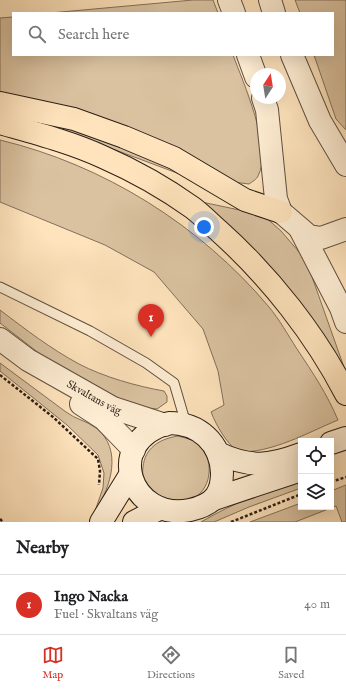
<!DOCTYPE html>
<html lang="en">
<head>
<meta charset="utf-8">
<style>
  :root { --surface:#fff; --page:#f6f6f6; --text:#202124; --muted:#757577; --line:#e0e0e0; --accent:#d93025 }
  body { margin:0; font-family:"IM FELL English",serif; background:var(--page); color:var(--text) }
  .controls { position:absolute; right:12px; bottom:12px; display:grid; overflow:hidden; border-radius:0px; box-shadow:0 4px 16px #0002 }
  .controls button { width:36px; height:36px; display:grid; place-items:center; padding:0; border:0; border-bottom:1px solid var(--line); background:var(--surface); color:var(--text); font:20px sans-serif }
  .compass { position:absolute; left:250px; top:68px; width:36px; height:36px; border-radius:50%; background:var(--surface); box-shadow:0 4px 16px #0002; rotate:12deg }
  .you { position:absolute; left:204px; top:227px; width:14px; height:14px; margin:-10px; border:3px solid #fff; border-radius:50%; background:#1a73e8; box-shadow:0 0 0 6px #1a73e833 }
  .badge { display:grid; place-items:center; width:26px; height:26px; border-radius:50%; background:var(--accent); color:#fff; font-size:13px; font-weight:700 }
  .pin { position:absolute; translate:-50% -33px; filter:drop-shadow(0 1px 2px #0008) }
  .pin::after { content:''; position:absolute; top:21px; width:14px; height:12px; background:inherit; clip-path:polygon(0 0,100% 0,50% 100%) }
  .list { margin:0; padding:0; list-style:none }
  h2 { display:flex; justify-content:space-between; align-items:center; height:52px; margin:0; padding:0 16px; font-size:17px }
  h2 small { font-size:13px; font-weight:400; color:var(--muted) }
  .list li { display:grid; grid-template-columns:26px 1fr auto; gap:12px; align-items:center; box-sizing:border-box; height:60px; padding:0 16px; border-top:1px solid var(--line) }
  .list b { display:block; font-size:15px; white-space:nowrap }
  .list p { margin:0; font-size:13px; white-space:nowrap; color:var(--muted) }
  .list em { font-size:13px; font-style:normal; color:var(--muted) }
  .icon { flex:none; width:22px; height:22px; fill:none; stroke:currentColor; stroke-width:2; stroke-linecap:round; stroke-linejoin:round }
  .map { position:relative; flex:none; width:346px; height:522px; overflow:hidden }
  .search { position:absolute; background:var(--surface); box-shadow:0 4px 16px #0002; left:12px; right:12px; top:12px; height:44px; display:flex; align-items:center; gap:10px; box-sizing:border-box; padding:0 14px; border-radius:0px; color:var(--muted); font-size:15px }
  .sheet { height:112px; background:var(--surface) }
  nav { display:flex; justify-content:space-around; align-items:center; box-sizing:border-box; height:56px; border-top:1px solid var(--line); background:var(--surface); font-size:11px; color:var(--muted) }
  nav a { display:grid; justify-items:center; gap:2px }
  nav .on { color:var(--accent) }
  .map>svg:first-child { display:block }
  .green { fill:#dac2a0; stroke:#82705c }
  .lines { fill:none; stroke-linecap:round; stroke-linejoin:round }
  .service-casing { stroke:#5f4f40; stroke-width:11 }
  .tertiary-casing { stroke:#5f4f40; stroke-width:24 }
  .secondary-casing { stroke:#2a1e17; stroke-width:24 }
  .motorway-casing { stroke:#2a1e17; stroke-width:24 }
  .path { stroke:#2a1e17; stroke-width:2.5; stroke-dasharray:3 2; stroke-linecap:butt }
  .service { stroke:#feedd3; stroke-width:9 }
  .tertiary { stroke:#feedd3; stroke-width:22 }
  .secondary { stroke:#feedd3; stroke-width:22 }
  .motorway { stroke:#fee3bc; stroke-width:22 }
  .labels { text-anchor:middle; stroke-width:3.5; stroke-linejoin:round; paint-order:stroke }
  .street-label { font-size:11px; fill:#2a1e17; stroke:#feedd3 }
</style>
</head>
<body>
<div class="map">
<svg width="346" height="522" viewBox="0 0 346 522">
  <rect width="100%" height="100%" fill="#fee3bc"/>
  <filter id="stains"><feTurbulence type="fractalNoise" baseFrequency=".005" numOctaves="4"/><feColorMatrix values="0 0 0 0 .2 0 0 0 0 .09 0 0 0 0 .02 0 0 0 .5 -.17"/></filter>
  <radialGradient id="worn" r=".72"><stop offset=".6" stop-color="#630" stop-opacity="0"/><stop offset="1" stop-color="#630" stop-opacity=".3"/></radialGradient>
  <g class="green">
    <path d="M193,0h20l5,13h-168z"/>
    <path d="M295,0h51v130l-10,-11 -22,-64h19v-42h-33z"/>
    <path d="M13,17v38h220c10,27 40,94 25,121 -1,3 -6,6 -9,8l-64,-8 -123,-46 -62,-17v-95z"/>
    <path d="M0,140c104,25 200,85 269,167 10,12 19,28 28,42 16,24 30,45 41,71 -31,13 -66,33 -100,32 -12,-10 -21,-25 -27,-40l13,-7 -6,-34 -15,-42 -49,-57 -49,-27 -105,-43z"/>
    <path d="M197,201l66,14 18,16 25,29 39,110 -75,-101z"/>
    <path d="M0,310c25,19 51,39 79,54 25,13 57,22 85,27l3,5v6l-10,7 -19,-2 -25,-8 -73,-45 -40,-31z"/>
    <path d="M0,363c22,16 44,33 66,49 9,7 21,9 30,16 27,21 15,59 -1,83l8,-23 1,-15 -6,-18 -31,-30 -67,-54z"/>
    <path d="M178,436c7,2 14,3 20,8 16,14 15,43 -4,54 -5,4 -27,2 -34,2 -5,-5 -12,-11 -15,-17 -2,-4 -3,-11 -2,-16 2,-19 16,-28 35,-31z"/>
    <path d="M301,478v10l-52,19 -35,15h-13c32,-19 65,-31 100,-44z"/>
    <path d="M346,485v37h-4l-6,-16 -41,16h-45l51,-19v4h30v-16z"/>
  </g>
  <g class="lines">
    <defs>
      <path id="service" d="M0,287l90,44 56,32 28,20 12,41"/>
      <g id="tertiary">
        <path d="M229,0l5,13"/>
        <path d="M270,0l4,13"/>
        <path d="M248,55l8,22"/>
        <path d="M292,55l28,66 26,44"/>
        <path d="M263,98l4,12 9,89 5,13 28,24 12,2 25,-9"/>
        <path d="M300,229l41,79 5,14"/>
        <path id="s1" d="M0,339l28,21 85,48 52,17"/>
        <path d="M81,404l23,15 30,31"/>
      </g>
      <g id="secondary">
        <path d="M169,423c30,0 52,20 53,50 0,9 -1,16 -6,23 -6,8 -17,12 -26,14 -59,12 -89,-68 -21,-87z"/>
        <path d="M331,443l15,-5"/>
        <path d="M218,453c32,15 51,13 83,1"/>
        <path d="M214,499l87,-29"/>
        <path d="M101,522l29,-47"/>
        <path d="M134,522l25,-13"/>
      </g>
      <g id="motorway">
        <path d="M0,103l74,16 50,18 50,21 71,42 36,12"/>
        <path d="M0,123c35,10 70,19 103,34 32,14 62,31 90,51 9,7 18,16 27,24 50,45 95,102 126,162"/>
      </g>
    </defs>
    <use href="#service" class="service-casing"/>
    <use href="#tertiary" class="tertiary-casing"/>
    <use href="#secondary" class="secondary-casing"/>
    <use href="#motorway" class="motorway-casing"/>
    <g class="path">
      <path d="M0,375l53,42 45,42 2,12 -1,14"/>
      <path d="M331,482l15,-5"/>
      <path d="M0,519l3,3"/>
      <path d="M231,522l68,-27"/>
    </g>
    <use href="#service" class="service"/>
    <use href="#tertiary" class="tertiary"/>
    <use href="#secondary" class="secondary"/>
    <use href="#motorway" class="motorway"/>
  </g>
  <g class="labels">
    <g class="street-label">
      <text dy="4" stroke="none"><textPath href="#s1" startOffset="111">Skvaltans väg</textPath></text>
    </g>
  </g>
  <rect width="100%" height="100%" filter="url(#stains)"/>
  <rect width="100%" height="100%" fill="url(#worn)"/>
</svg>
<div class="controls">
<button><svg class="icon" aria-label="locate" viewBox="0 0 24 24"><circle cx="12" cy="12" r="6"/><path d="M12 2v4M12 18v4M2 12h4M18 12h4"/></svg></button>
<button><svg class="icon" aria-label="layers" viewBox="0 0 24 24"><path d="M12 4l9 5-9 5-9-5zM3 14l9 5 9-5"/></svg></button>
</div>
<svg class="compass" viewBox="-18 -18 36 36"><path d="M0-13l5 13h-10z" fill="#e53935"/><path d="M0 13l5-13h-10z" fill="#757577"/></svg>
<div class="you"></div>
<div class="pin badge" style="left:151px;top:337px">1</div>
<div class="search"><svg class="icon" aria-label="search" viewBox="0 0 24 24"><circle cx="10" cy="10" r="6"/><path d="M15 15l6 6"/></svg>Search here</div>
</div>
<section class="sheet">
<h2>Nearby<small></small></h2>
<ul class="list">
<li><span class="badge">1</span><div><b>Ingo Nacka</b><p>Fuel · Skvaltans väg</p></div><em>40 m</em></li>
</ul>
</section>
<nav>
<a class="on"><svg class="icon" aria-label="map" viewBox="0 0 24 24"><path d="M3 6l6-2 6 2 6-2v14l-6 2-6-2-6 2zM9 4v14M15 6v14"/></svg>Map</a>
<a><svg class="icon" aria-label="directions" viewBox="0 0 24 24"><path d="M12 3l9 9-9 9-9-9zM9 14v-3h6M13 9l2 2-2 2"/></svg>Directions</a>
<a><svg class="icon" aria-label="saved" viewBox="0 0 24 24"><path d="M7 4h10v16l-5-4-5 4z"/></svg>Saved</a>
</nav>
</body>
</html>
